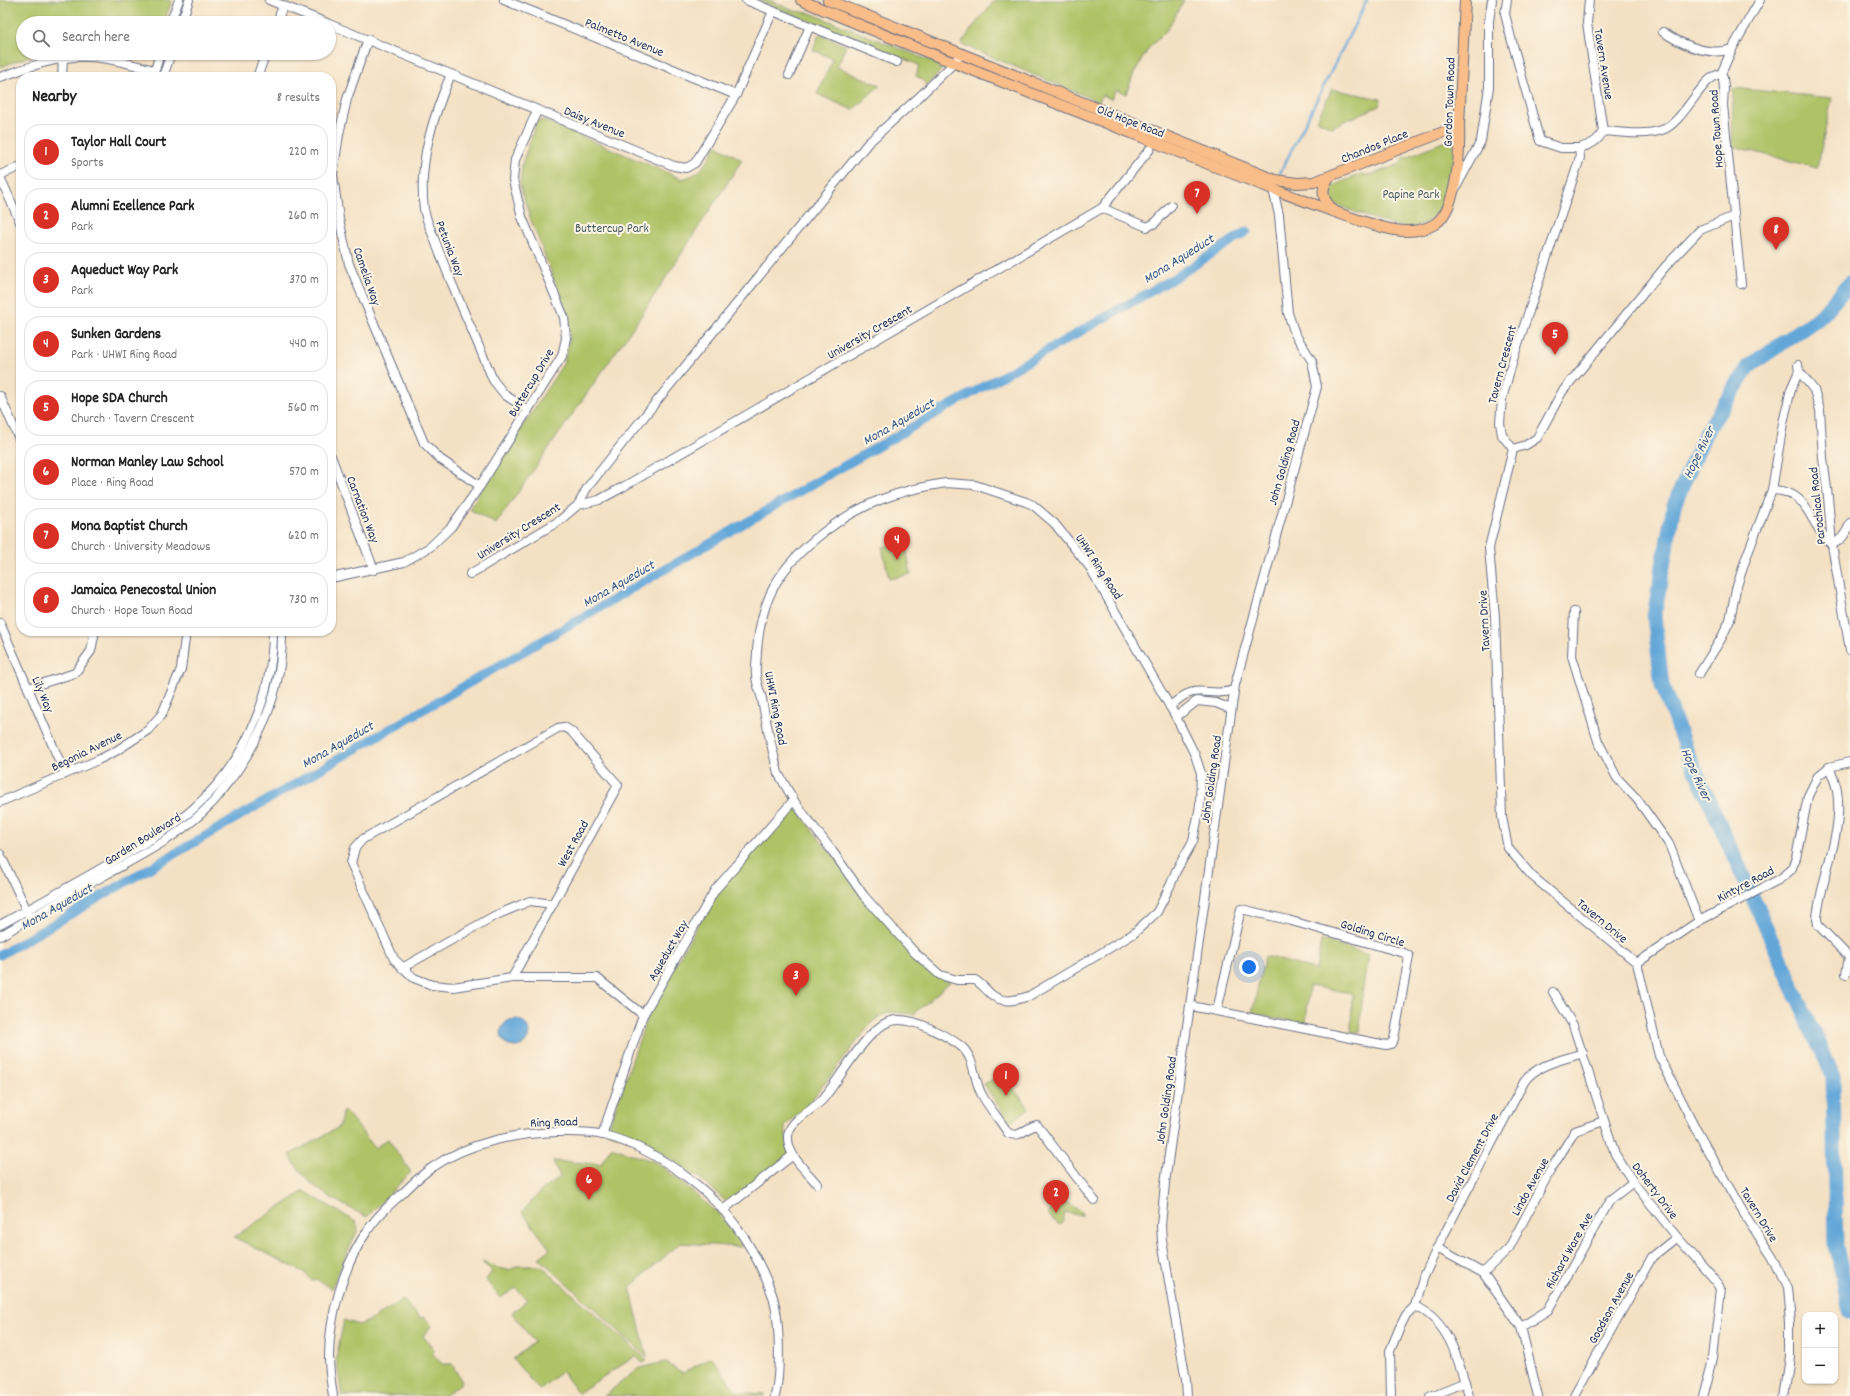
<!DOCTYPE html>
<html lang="en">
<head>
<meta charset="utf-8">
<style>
  :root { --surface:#fff; --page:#f2f2f2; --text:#222; --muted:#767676; --line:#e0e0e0; --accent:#d93025 }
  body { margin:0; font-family:Dekko,sans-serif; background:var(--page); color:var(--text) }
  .controls { position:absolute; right:12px; bottom:12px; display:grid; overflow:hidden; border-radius:8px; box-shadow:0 1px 3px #0004 }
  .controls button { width:36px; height:36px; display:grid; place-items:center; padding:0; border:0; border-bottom:1px solid var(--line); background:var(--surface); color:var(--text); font:20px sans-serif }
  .you { position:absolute; left:1249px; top:967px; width:14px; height:14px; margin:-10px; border:3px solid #fff; border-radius:50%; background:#1a73e8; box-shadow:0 0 0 6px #1a73e833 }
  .badge { display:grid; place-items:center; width:26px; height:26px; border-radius:50%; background:var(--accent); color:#fff; font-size:13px; font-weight:700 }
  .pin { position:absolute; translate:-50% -33px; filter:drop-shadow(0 1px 2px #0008) }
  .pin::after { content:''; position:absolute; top:21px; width:14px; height:12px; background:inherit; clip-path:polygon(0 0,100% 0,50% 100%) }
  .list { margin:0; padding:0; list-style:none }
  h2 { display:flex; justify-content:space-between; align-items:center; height:52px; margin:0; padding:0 16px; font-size:17px }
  h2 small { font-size:13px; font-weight:400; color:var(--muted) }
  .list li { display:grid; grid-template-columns:26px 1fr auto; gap:12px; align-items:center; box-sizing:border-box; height:56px; margin:0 8px 8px; padding:0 8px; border:1px solid var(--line); border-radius:16px }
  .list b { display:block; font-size:15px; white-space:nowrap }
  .list p { margin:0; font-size:13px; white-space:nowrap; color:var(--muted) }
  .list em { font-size:13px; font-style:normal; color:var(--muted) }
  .icon { flex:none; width:22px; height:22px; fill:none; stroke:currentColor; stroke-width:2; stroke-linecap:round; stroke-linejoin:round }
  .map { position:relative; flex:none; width:1850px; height:1396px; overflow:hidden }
  .search { position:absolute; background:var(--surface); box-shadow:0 1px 3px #0004; left:16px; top:16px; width:320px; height:44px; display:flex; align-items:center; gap:10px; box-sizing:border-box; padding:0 14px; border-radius:22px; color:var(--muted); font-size:15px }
  .panel { position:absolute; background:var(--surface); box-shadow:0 1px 3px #0004; left:16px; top:72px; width:320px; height:564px; border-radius:16px }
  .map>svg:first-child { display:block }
  .green { fill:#afc266; stroke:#657862 }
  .water { fill:#64a7d9; stroke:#406b9c }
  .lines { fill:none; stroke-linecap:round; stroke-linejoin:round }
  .stream { stroke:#64a7d9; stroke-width:2.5 }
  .canal { stroke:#64a7d9; stroke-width:9 }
  .river { stroke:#64a7d9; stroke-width:15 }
  .minor-casing { stroke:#676d82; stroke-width:10 }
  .major-casing { stroke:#676d82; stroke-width:12 }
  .minor { stroke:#fff; stroke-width:8 }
  .major { stroke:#f9bd89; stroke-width:10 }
  .labels { text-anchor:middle; stroke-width:4; stroke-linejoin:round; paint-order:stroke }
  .street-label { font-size:13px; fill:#1b2f5e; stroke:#fcf5e5 }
  .park-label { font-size:13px; fill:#475b60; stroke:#fcf5e5 }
  .water-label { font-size:14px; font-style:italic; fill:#355989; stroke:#fcf5e5 }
</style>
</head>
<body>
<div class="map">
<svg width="1850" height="1396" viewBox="0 0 1850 1396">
  <rect width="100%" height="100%" fill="#fcf5e5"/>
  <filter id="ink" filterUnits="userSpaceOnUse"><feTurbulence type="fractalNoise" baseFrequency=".025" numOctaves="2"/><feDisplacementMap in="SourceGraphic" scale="8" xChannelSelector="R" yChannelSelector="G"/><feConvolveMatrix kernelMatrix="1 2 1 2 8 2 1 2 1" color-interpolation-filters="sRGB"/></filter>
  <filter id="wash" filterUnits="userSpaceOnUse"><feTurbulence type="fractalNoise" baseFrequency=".012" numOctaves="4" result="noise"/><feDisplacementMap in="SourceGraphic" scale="16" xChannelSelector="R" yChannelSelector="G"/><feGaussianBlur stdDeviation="0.9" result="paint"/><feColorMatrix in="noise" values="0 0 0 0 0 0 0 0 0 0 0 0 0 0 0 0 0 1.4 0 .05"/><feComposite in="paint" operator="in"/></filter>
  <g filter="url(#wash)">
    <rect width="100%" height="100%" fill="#f4e1c4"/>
    <g class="green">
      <path d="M0,0h172l-8,23h-141v30h16l-39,14z"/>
      <path d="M757,0h12l25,11 16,2 123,49 7,3 1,5 -14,16 -4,-6 -7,-4 3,-11z"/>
      <path d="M995,0h189l-17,30 -18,18 -15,25 -8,21 -10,-4 -5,9 -9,-4 -3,7 -138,-58 15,-21z"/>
      <path d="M819,34l27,12 -9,21 43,18 -27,25 -36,-16 16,-35 -20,-9z"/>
      <path d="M112,53h41l-1,4z"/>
      <path d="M1733,88l99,10 -15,70 -85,-22z"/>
      <path d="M1332,89l49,10 -2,7 -48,21 -14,-7z"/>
      <path d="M543,120l139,59c21,-5 24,-17 35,-34l25,15 -99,153 -147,211 -27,-15 94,-145c6,-16 8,-30 5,-48l-37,-96 -11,-34 2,-22 15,-43z"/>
      <path d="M1445,141l7,1 5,8c-5,18 -6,40 -16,56 -5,9 -16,18 -26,21 -17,4 -67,-18 -85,-25l-2,-7 2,-8 31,-13 9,1 30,-11 4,-6z"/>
      <path d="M905,542l6,32 -22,5 -7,-32z"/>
      <path d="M794,805l29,39 114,131 13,7 -36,32 -25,-2 -16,9 -63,81 -25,24 4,29 -61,48 -30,-26 -47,-31 -44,-14 43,-123 67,-118z"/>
      <path d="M1321,940l48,15 -6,31 -3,47 -9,-1 1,-39 -43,-7 -3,38 -54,-11 13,-57 51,14z"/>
      <path d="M1002,1075l27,33 -19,15 -26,-39z"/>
      <path d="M343,1111l5,3 27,34 13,-9 23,33 -44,45c-36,-19 -56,-26 -78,-62l50,-28z"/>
      <path d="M611,1147l47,16 61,51 24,33 -63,-4 -50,44 17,70 -108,-99 11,-9 -28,-37 20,-22 18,-13 -7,-16 48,3z"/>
      <path d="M304,1191l52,31 2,7 -27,60 -13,-9 -6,1 -7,-8 -71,-36z"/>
      <path d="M1063,1200l19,12v4l-17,-4 -3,11 -3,2 -12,-11z"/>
      <path d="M482,1262l16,6 11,2 8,-4h24l106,94 -5,3 -6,-7 -58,37 -16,-22 -23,19 -26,-31 21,-17 -22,-29 15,-13 -11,-12 -16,10 -14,-18 6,-9z"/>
      <path d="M403,1300l17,18 4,-1 8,8 -9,11 12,15 -3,2 10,11h10l10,18 -17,14h-103l-6,-38 8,-38 15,5 10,-4z"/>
      <path d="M711,1357l26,35 28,2 -1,2h-160l35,-28 26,-6 18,11z"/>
    </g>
    <circle class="water" cx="515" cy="1033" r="14"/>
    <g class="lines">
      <path class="stream" d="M1280,173l87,-173"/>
      <path class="canal" d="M0,955l821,-476 355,-202 71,-46"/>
      <path class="river" d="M1850,283l-29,33 -72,50 -44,68 -31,71 -20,111 8,69 22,60 149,331 3,170 14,65"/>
    </g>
  </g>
  <g filter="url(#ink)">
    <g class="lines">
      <defs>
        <g id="minor">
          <path d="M269,0l58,23"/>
          <path d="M504,0l232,95"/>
          <path d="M746,0l151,62"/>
          <path d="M1507,0l-2,14 6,24 29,103 21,7h18l1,10 -66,198 -12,43 -2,24 2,12 11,14"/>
          <path d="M1589,0l-2,23 16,108"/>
          <path d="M170,23l9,-23"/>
          <path d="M181,23l8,-23"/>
          <path d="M277,23l6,-18"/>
          <path d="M329,24l345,142 12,2 9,-5 41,-68 37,-84"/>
          <path d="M1663,32c20,13 45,25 69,17"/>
          <path d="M368,39l-21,60 -8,35 -6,41 6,44 10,45 75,179 16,16 40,27"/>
          <path d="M451,74c-18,43 -33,88 -27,135 2,12 9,25 13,37 17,46 38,89 56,134l12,15 23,15"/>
          <path d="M1721,74l11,-25 28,-49"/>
          <path d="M789,75l21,-49"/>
          <path d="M0,77c24,-8 49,-18 75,-20 26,-2 54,7 79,13"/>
          <path d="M62,77l1,-18"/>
          <path d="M153,77l7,-24"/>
          <path d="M163,77l8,-24"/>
          <path d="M257,77l9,-24"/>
          <path d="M1579,148c11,-3 19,-6 24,-17 18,1 41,5 59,-1 22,-7 40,-55 59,-56l2,4 1,10 -1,17 18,179"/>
          <path d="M0,175l21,-9"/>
          <path d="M0,177l21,47"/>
          <path d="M1455,189l26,-48 8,-54v-66l3,-21"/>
          <path d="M1102,208l45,19 8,-4 16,-17"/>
          <path d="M1798,365l1,6 15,19 6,20 3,48 5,39 4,48 18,105"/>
          <path d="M0,396l21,47"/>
          <path d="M1513,449l-24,99 6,69 7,200 6,31 24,28 105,87 22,93 38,75 46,81 30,46 14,31 3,33v34l-6,40"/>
          <path d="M1513,449l13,-4 11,-7 25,-46 103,-125 35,-37 34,-14"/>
          <path d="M331,456l43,114"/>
          <path d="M946,483l29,2 51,17 7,3 21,18 35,43 87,151 19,38 6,18 -1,33 -7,35 -17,30 -5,13 -14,28 -24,22 -104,62c-13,4 -25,8 -37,-1 -6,-5 -10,-11 -17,-15h-18l-17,-5 -25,-22 -51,-57 -31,-44 -37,-48 -18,-31c-6,-25 -12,-49 -16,-74 -2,-8 -6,-16 -6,-24 -1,-7 1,-16 1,-24 4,-55 24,-86 67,-119 38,-29 75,-42 122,-49z"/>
          <path d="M1772,490c39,1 35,33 60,55 10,-5 15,-12 18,-22"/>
          <path d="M578,505l21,-5 24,-13 479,-279 48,-59"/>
          <path d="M470,574l89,-53 19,-16 9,-17 38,-48 243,-297 50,-45 36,-35 8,-10"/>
          <path d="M331,578l73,-16 26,-15 21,-20 29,-41 82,-130 4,-18 -2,-21 -42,-100 -9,-37 2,-20 22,-49"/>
          <path d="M1574,612l-2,44 26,85 19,37 20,21 32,45 30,77"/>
          <path d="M0,623l65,151"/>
          <path d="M1699,674l22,-35 9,-19 6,-31 10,-31 26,-68 11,-67 8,-34 8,-18"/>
          <path d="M28,688l47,-15 16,-22 4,-20"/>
          <path d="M1170,707c27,-28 37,-8 64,-17"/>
          <path d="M1176,717l21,-16 19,2 15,6"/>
          <path d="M1829,767c3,8 7,16 8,24 7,42 -16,85 -20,127l1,7 31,32 -3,17"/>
          <path d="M0,802l98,-42 18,-9 32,-21 14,-16 19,-45 5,-38"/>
          <path d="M0,854l28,59"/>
          <path d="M0,925c40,-22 80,-44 119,-67 26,-15 53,-30 75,-50 50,-44 79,-111 79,-177"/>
          <path d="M0,936c36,-21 71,-42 107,-62 36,-20 74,-39 103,-69 7,-6 13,-16 19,-23 33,-44 54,-95 53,-151"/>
          <path d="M1637,963l62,-42 81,-42 11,-9 5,-12 12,-62 10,-20 11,-9 21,-5"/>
          <path d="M402,968l92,-52 36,-15 23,3"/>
          <path d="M512,978l106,-193 -47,-54 -7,-4 -6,1 -195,111 -8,9 -4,15 43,96 20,19 18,7 21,2 59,-9h85l46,37"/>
          <path d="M1553,992l20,33 42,129 18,28 44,55 40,45 4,7 -8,69 -10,38"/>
          <path d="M1191,1006l195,39 5,-1 3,-5 15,-83 -5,-3 -116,-33 -47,-11 -24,101"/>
          <path d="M602,1135l41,-120 7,-12 65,-113 78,-89"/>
          <path d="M817,1184c-11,-14 -30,-28 -29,-48 1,-16 24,-25 34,-36 17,-19 43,-69 66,-78 13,-5 30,1 41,6 12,6 24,11 34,20 12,12 11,33 19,47 7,13 18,25 26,38 13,6 17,-6 29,-8l57,75"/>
          <path d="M723,1210l70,-55"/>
          <path d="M1437,1248l46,25 38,54 17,69"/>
          <path d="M1483,1273l26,-25 41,-77 25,-40 29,-10"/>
          <path d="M1415,1306c35,15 44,57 54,90"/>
          <path d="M1521,1327l27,-17 62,-110 23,-18"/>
          <path d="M333,1396c-2,-13 -4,-26 -4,-39 0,-40 15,-94 39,-127 9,-14 22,-26 35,-37 9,-9 19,-19 30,-26 34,-24 83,-34 124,-35 16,0 31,-1 47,3 31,8 59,24 84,43 30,22 53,50 70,84 5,10 10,21 14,32 8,23 9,78 3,102"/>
          <path d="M1187,1396l-1,-16 -24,-139 -1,-15 4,-43 70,-498 82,-298 -5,-26 -17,-27 -7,-21 -9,-98 -7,-30"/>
          <path d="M1391,1396l-1,-45 9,-22 7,-14 9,-9 8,-27 14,-31 87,-166c12,-18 39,-22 59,-29"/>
          <path d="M1431,1396l34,-14"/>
          <path d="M1574,1396l78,-139 25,-20"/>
        </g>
        <g id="major">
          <path d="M801,0c113,49 229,92 343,138 56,23 112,45 169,66 26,9 54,21 82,26 12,2 27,1 38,-5 25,-13 27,-75 26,-99l6,-126"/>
          <path d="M828,0l447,180 22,3 17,-1 145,-56"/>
          <path d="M1329,177c-9,14 -7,22 5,34"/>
        </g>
      </defs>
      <use href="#minor" class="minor-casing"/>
      <use href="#major" class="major-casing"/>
      <use href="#minor" class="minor"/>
      <use href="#major" class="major"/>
    </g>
  </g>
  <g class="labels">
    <g class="street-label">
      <text transform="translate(625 36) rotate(22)" y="5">Palmetto Avenue</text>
      <text transform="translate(1605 64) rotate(81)" y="5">Tavern Avenue</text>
      <text transform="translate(1448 102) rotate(-88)" y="5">Gordon Town Road</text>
      <text transform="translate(1131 120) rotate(21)" y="5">Old Hope Road</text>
      <text transform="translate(595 121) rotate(22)" y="5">Daisy Avenue</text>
      <text transform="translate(1715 129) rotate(-94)" y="5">Hope Town Road</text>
      <text transform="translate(1374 145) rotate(-22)" y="5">Chandos Place</text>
      <text transform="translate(451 248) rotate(69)" y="5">Petunia Way</text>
      <text transform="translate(368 276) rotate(71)" y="5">Camelia Way</text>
      <text transform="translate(869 331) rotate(-30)" y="5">University Crescent</text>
      <text transform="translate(1501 364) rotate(-75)" y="5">Tavern Crescent</text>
      <text transform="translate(530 382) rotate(-59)" y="5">Buttercup Drive</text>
      <text transform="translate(1283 462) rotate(-74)" y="5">John Golding Road</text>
      <text transform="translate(1816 506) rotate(-96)" y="5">Parochical Road</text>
      <text transform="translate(364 509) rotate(69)" y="5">Carnation Way</text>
      <text transform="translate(518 530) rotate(-32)" y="5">University Crescent</text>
      <text transform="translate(1100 566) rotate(57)" y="5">UHWI Ring Road</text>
      <text transform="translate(1483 621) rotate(-93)" y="5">Tavern Drive</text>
      <text transform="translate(44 694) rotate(67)" y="5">Lily Way</text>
      <text transform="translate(777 708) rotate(79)" y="5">UHWI Ring Road</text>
      <text transform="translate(86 750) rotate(-26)" y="5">Begonia Avenue</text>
      <text transform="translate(1210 779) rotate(-82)" y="5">John Golding Road</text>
      <text transform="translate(142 838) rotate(-32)" y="5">Garden Boulevard</text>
      <text transform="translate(572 843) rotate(-61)" y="5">West Road</text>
      <text transform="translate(1745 883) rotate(-28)" y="5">Kintyre Road</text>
      <text transform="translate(1603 920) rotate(40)" y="5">Tavern Drive</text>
      <text transform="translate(1373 932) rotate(17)" y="5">Golding Circle</text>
      <text transform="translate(667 950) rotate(-60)" y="5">Aqueduct Way</text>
      <text transform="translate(1165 1100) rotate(-82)" y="5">John Golding Road</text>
      <text transform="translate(554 1121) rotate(-2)" y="5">Ring Road</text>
      <text transform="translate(1471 1157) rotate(-62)" y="5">David Clement Drive</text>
      <text transform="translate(1529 1186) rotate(-61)" y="5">Lindo Avenue</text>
      <text transform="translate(1656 1190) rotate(53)" y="5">Doherty Drive</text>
      <text transform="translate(1760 1214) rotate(59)" y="5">Tavern Drive</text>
      <text transform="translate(1568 1250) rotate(-61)" y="5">Richard Ware Ave</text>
      <text transform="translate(1610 1307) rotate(-61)" y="5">Goodson Avenue</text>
    </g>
    <g class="park-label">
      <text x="1411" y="198">Papine Park</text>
      <text x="612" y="232">Buttercup Park</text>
    </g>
    <g class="water-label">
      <text transform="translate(1178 258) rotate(-32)" y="5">Mona Aqueduct</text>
      <text transform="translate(898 421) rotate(-30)" y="5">Mona Aqueduct</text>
      <text transform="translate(1698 452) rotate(-64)" y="5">Hope River</text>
      <text transform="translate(618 583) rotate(-30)" y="5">Mona Aqueduct</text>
      <text transform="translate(337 744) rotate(-30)" y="5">Mona Aqueduct</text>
      <text transform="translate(1697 774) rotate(66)" y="5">Hope River</text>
      <text transform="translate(56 906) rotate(-30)" y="5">Mona Aqueduct</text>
    </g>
  </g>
</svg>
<div class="controls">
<button>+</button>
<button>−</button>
</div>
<div class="you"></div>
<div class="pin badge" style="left:1006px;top:1096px">1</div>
<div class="pin badge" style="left:1056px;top:1213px">2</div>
<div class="pin badge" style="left:796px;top:996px">3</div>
<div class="pin badge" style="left:897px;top:560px">4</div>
<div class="pin badge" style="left:1555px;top:355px">5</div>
<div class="pin badge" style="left:589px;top:1200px">6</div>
<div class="pin badge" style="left:1197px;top:214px">7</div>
<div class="pin badge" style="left:1776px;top:250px">8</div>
<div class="search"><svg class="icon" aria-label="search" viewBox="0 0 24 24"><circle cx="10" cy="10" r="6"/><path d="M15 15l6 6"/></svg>Search here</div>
<section class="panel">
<h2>Nearby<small>8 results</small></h2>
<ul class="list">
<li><span class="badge">1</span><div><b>Taylor Hall Court</b><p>Sports</p></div><em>220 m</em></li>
<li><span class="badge">2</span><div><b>Alumni Ecellence Park</b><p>Park</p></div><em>260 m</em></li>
<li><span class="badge">3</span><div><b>Aqueduct Way Park</b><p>Park</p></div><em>370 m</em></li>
<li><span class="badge">4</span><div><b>Sunken Gardens</b><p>Park · UHWI Ring Road</p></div><em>440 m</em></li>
<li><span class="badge">5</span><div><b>Hope SDA Church</b><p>Church · Tavern Crescent</p></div><em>560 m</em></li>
<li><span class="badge">6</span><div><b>Norman Manley Law School</b><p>Place · Ring Road</p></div><em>570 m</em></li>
<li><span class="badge">7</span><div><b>Mona Baptist Church</b><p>Church · University Meadows</p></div><em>620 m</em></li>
<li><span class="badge">8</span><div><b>Jamaica Penecostal Union</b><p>Church · Hope Town Road</p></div><em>730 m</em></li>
</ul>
</section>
</div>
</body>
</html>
